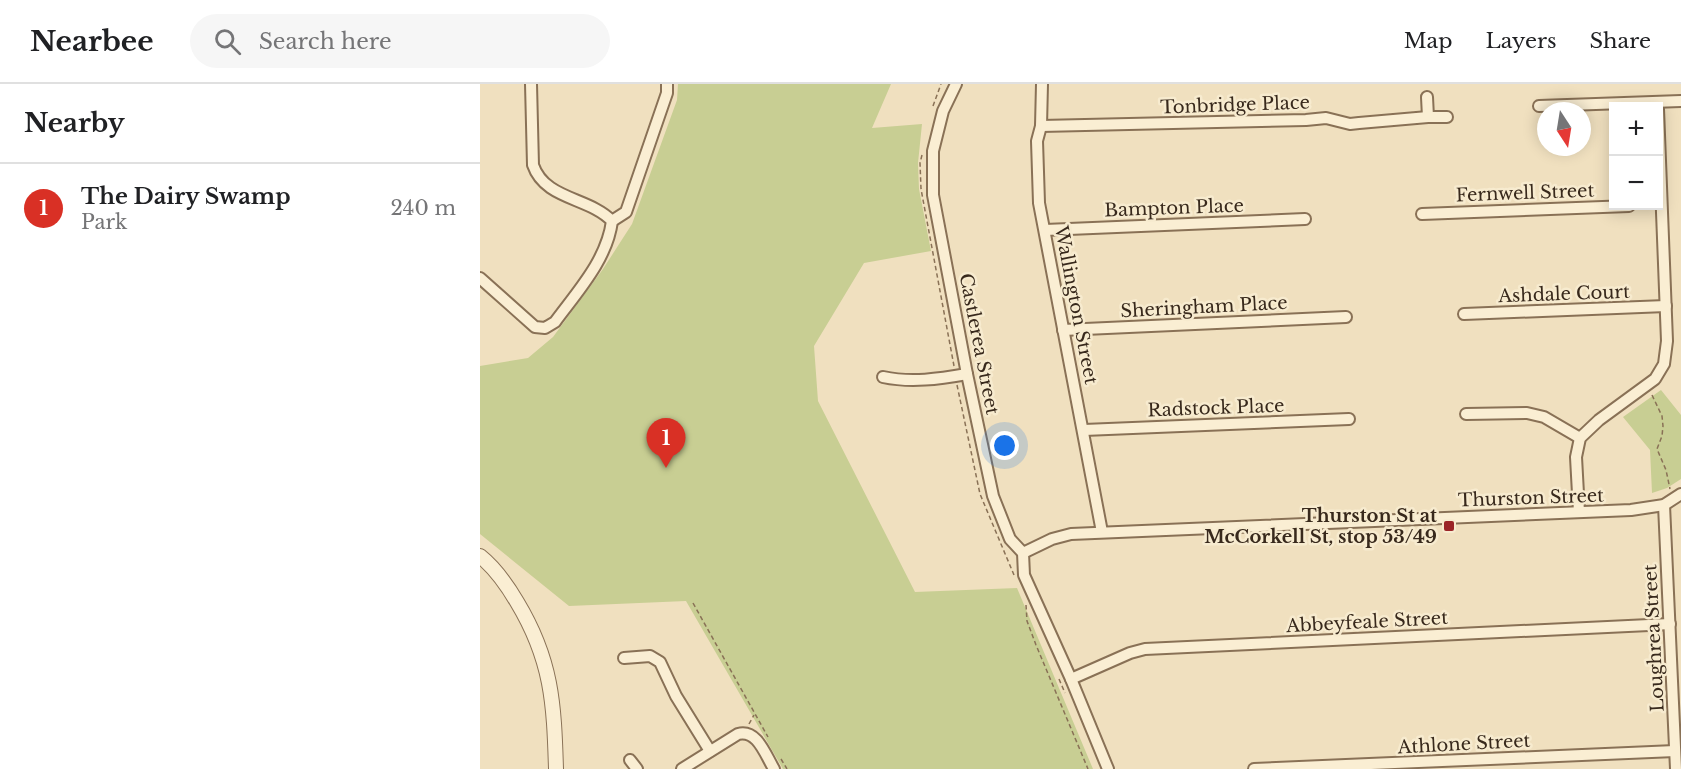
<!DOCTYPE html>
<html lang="en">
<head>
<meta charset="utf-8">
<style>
  :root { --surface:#fff; --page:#f6f6f6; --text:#202124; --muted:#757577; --line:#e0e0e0; --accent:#d93025 }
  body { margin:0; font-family:"Libre Baskerville",serif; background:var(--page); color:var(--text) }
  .controls { position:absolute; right:18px; top:18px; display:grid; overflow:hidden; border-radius:0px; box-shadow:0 3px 15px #0003 }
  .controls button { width:54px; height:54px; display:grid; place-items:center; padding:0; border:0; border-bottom:2px solid var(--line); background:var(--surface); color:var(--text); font:30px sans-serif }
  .compass { position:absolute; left:1057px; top:18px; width:54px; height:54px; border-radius:50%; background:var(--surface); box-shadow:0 3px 15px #0003; rotate:168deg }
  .you { position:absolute; left:525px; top:362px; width:21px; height:21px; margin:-15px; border:4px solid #fff; border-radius:50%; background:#1a73e8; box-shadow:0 0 0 9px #1a73e833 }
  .badge { display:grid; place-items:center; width:39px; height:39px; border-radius:50%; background:var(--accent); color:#fff; font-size:20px; font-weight:700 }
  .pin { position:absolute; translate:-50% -50px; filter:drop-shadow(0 2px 3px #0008) }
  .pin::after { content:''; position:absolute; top:32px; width:21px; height:18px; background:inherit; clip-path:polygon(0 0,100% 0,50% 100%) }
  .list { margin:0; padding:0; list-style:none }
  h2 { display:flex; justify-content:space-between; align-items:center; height:78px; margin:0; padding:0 24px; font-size:26px }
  h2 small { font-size:20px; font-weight:400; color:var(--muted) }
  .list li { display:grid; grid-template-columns:39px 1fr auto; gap:18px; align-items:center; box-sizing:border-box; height:90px; padding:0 24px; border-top:2px solid var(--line) }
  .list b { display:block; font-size:22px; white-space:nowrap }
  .list p { margin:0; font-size:20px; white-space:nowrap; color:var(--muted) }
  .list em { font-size:20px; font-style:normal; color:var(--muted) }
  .icon { flex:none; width:33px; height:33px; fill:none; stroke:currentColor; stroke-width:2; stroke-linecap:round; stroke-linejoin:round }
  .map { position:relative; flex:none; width:1201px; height:685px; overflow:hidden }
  header { display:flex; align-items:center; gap:36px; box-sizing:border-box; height:84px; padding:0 30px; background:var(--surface); border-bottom:2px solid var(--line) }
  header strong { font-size:28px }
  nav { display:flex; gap:33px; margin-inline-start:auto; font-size:21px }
  .search { width:420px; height:54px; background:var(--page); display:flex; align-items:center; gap:15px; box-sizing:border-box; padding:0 21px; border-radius:33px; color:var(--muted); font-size:22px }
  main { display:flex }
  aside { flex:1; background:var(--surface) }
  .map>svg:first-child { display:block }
  .green { fill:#c8ce93 }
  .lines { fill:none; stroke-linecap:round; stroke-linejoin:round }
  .minor-casing { stroke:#897156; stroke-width:14 }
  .tertiary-casing { stroke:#897156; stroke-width:16 }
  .path { stroke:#897156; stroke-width:1.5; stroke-dasharray:4.5 3; stroke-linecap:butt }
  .minor { stroke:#faeed3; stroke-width:10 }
  .tertiary { stroke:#faeed3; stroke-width:14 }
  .poi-dot { fill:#9b2427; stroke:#f7ebcf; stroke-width:2 }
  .labels { text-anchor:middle; stroke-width:5; stroke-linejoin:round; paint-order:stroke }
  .street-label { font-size:18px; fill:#38291c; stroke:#f7ebcf }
  .poi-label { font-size:18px; font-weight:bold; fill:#38291c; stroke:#f7ebcf; text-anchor:end }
</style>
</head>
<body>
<header>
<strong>Nearbee</strong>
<div class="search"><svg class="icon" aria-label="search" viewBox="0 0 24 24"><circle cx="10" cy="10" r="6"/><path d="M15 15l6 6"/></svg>Search here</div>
<nav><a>Map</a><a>Layers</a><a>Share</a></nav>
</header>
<main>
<aside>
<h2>Nearby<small></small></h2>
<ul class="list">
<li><span class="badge">1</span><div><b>The Dairy Swamp</b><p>Park</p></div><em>240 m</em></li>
</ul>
</aside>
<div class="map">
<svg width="1201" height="685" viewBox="0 0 1201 685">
  <rect width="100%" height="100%" fill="#f0e0bf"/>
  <g class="green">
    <path d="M198,0h213l-19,44 50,-4 -4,39 1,26 12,62 -67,12 -50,83 4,55 97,191 102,-4 76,181h-310l-97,-168 -117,5 -89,-72v-168l48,-8 25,-21 50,-68 29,-45 45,-124z"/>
    <path d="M1181,306l20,25v64l-14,9 -15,5 -2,-43 -27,-33z"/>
  </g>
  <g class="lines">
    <defs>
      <g id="minor">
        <path d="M476,0l-13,27 -10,40v44l34,179 26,122 17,43 13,14 1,22 47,104 37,90"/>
        <path d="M562,0l-1,42 -4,15 2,62 63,329"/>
        <path d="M947,13l1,20"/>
        <path d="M1059,22l142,-5"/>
        <path d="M561,42l265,-6 20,-2 24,6 9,-1 69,-6h19"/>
        <path d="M942,130l207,-8"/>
        <path d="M132,137l14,-9 41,-119v-9"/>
        <path d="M565,146l260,-11"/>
        <path d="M0,194l55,49 10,1 10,-6c22,-30 52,-62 57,-101 -23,-24 -67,-21 -79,-56l-2,-81"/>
        <path d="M984,230l202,-8"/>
        <path d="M583,246l283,-13"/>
        <path d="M403,293c28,6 56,2 84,-3"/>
        <path d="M986,330l61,-1 17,4 36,21"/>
        <path d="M604,346l265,-11"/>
        <path d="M1184,421l12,264"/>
        <path d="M1099,428l-3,-55 4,-19 19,-18 56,-41 9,-15 3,-23 -9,-232"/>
        <path d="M543,469l29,-14 19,-5 560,-24 33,-5 17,-11"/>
        <path d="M144,574l26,-2 10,6 16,34 34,55"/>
        <path d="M591,595l59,-26 15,-4 525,-25"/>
        <path d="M150,676l7,9"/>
        <path d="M202,685l56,-35c19,-5 27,20 36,35"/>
        <path d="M774,685l421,-18"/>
      </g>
      <path id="tertiary" d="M0,472c15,12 27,29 37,46 35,58 37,101 39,167"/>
    </defs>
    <use href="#minor" class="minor-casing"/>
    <use href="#tertiary" class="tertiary-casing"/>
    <g class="path">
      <path d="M453,22l8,-22"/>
      <path d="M442,71l-2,8 1,26 33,177"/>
      <path d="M477,301l23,109 34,81"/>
      <path d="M1172,311l10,21 1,10 -1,10 -5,13 9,21 4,19"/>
      <path d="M213,519l75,134"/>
      <path d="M546,521l1,16 9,24 52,124"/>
      <path d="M579,595l6,14"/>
      <path d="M269,640l5,-9"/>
      <path d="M301,675l6,10"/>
    </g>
    <use href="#minor" class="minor"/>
    <use href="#tertiary" class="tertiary"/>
  </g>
  <rect class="poi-dot" x="963" y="436" width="12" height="12" rx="3"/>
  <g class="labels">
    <g class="street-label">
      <text transform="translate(755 21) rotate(-2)" y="6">Tonbridge Place</text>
      <text transform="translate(1045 109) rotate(-2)" y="6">Fernwell Street</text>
      <text transform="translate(694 124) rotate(-2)" y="6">Bampton Place</text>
      <text transform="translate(1084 210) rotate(-2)" y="6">Ashdale Court</text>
      <text transform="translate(596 221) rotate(79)" y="6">Wallington Street</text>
      <text transform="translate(724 223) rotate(-3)" y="6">Sheringham Place</text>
      <text transform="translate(499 260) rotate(79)" y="6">Castlerea Street</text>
      <text transform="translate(736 324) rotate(-2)" y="6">Radstock Place</text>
      <text transform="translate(1051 414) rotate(-2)" y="6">Thurston Street</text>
      <text transform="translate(887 538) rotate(-3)" y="6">Abbeyfeale Street</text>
      <text transform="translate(1174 554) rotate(-93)" y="6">Loughrea Street</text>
      <text transform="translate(984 660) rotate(-3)" y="6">Athlone Street</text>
    </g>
    <g class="poi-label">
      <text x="957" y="438">Thurston St at<tspan x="957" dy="21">McCorkell St, stop 53/49</tspan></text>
    </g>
  </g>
</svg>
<div class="controls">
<button>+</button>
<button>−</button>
</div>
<svg class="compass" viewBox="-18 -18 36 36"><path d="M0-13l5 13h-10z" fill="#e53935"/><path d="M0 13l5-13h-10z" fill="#757577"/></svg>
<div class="you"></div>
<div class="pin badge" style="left:186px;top:384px">1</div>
</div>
</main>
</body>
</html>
